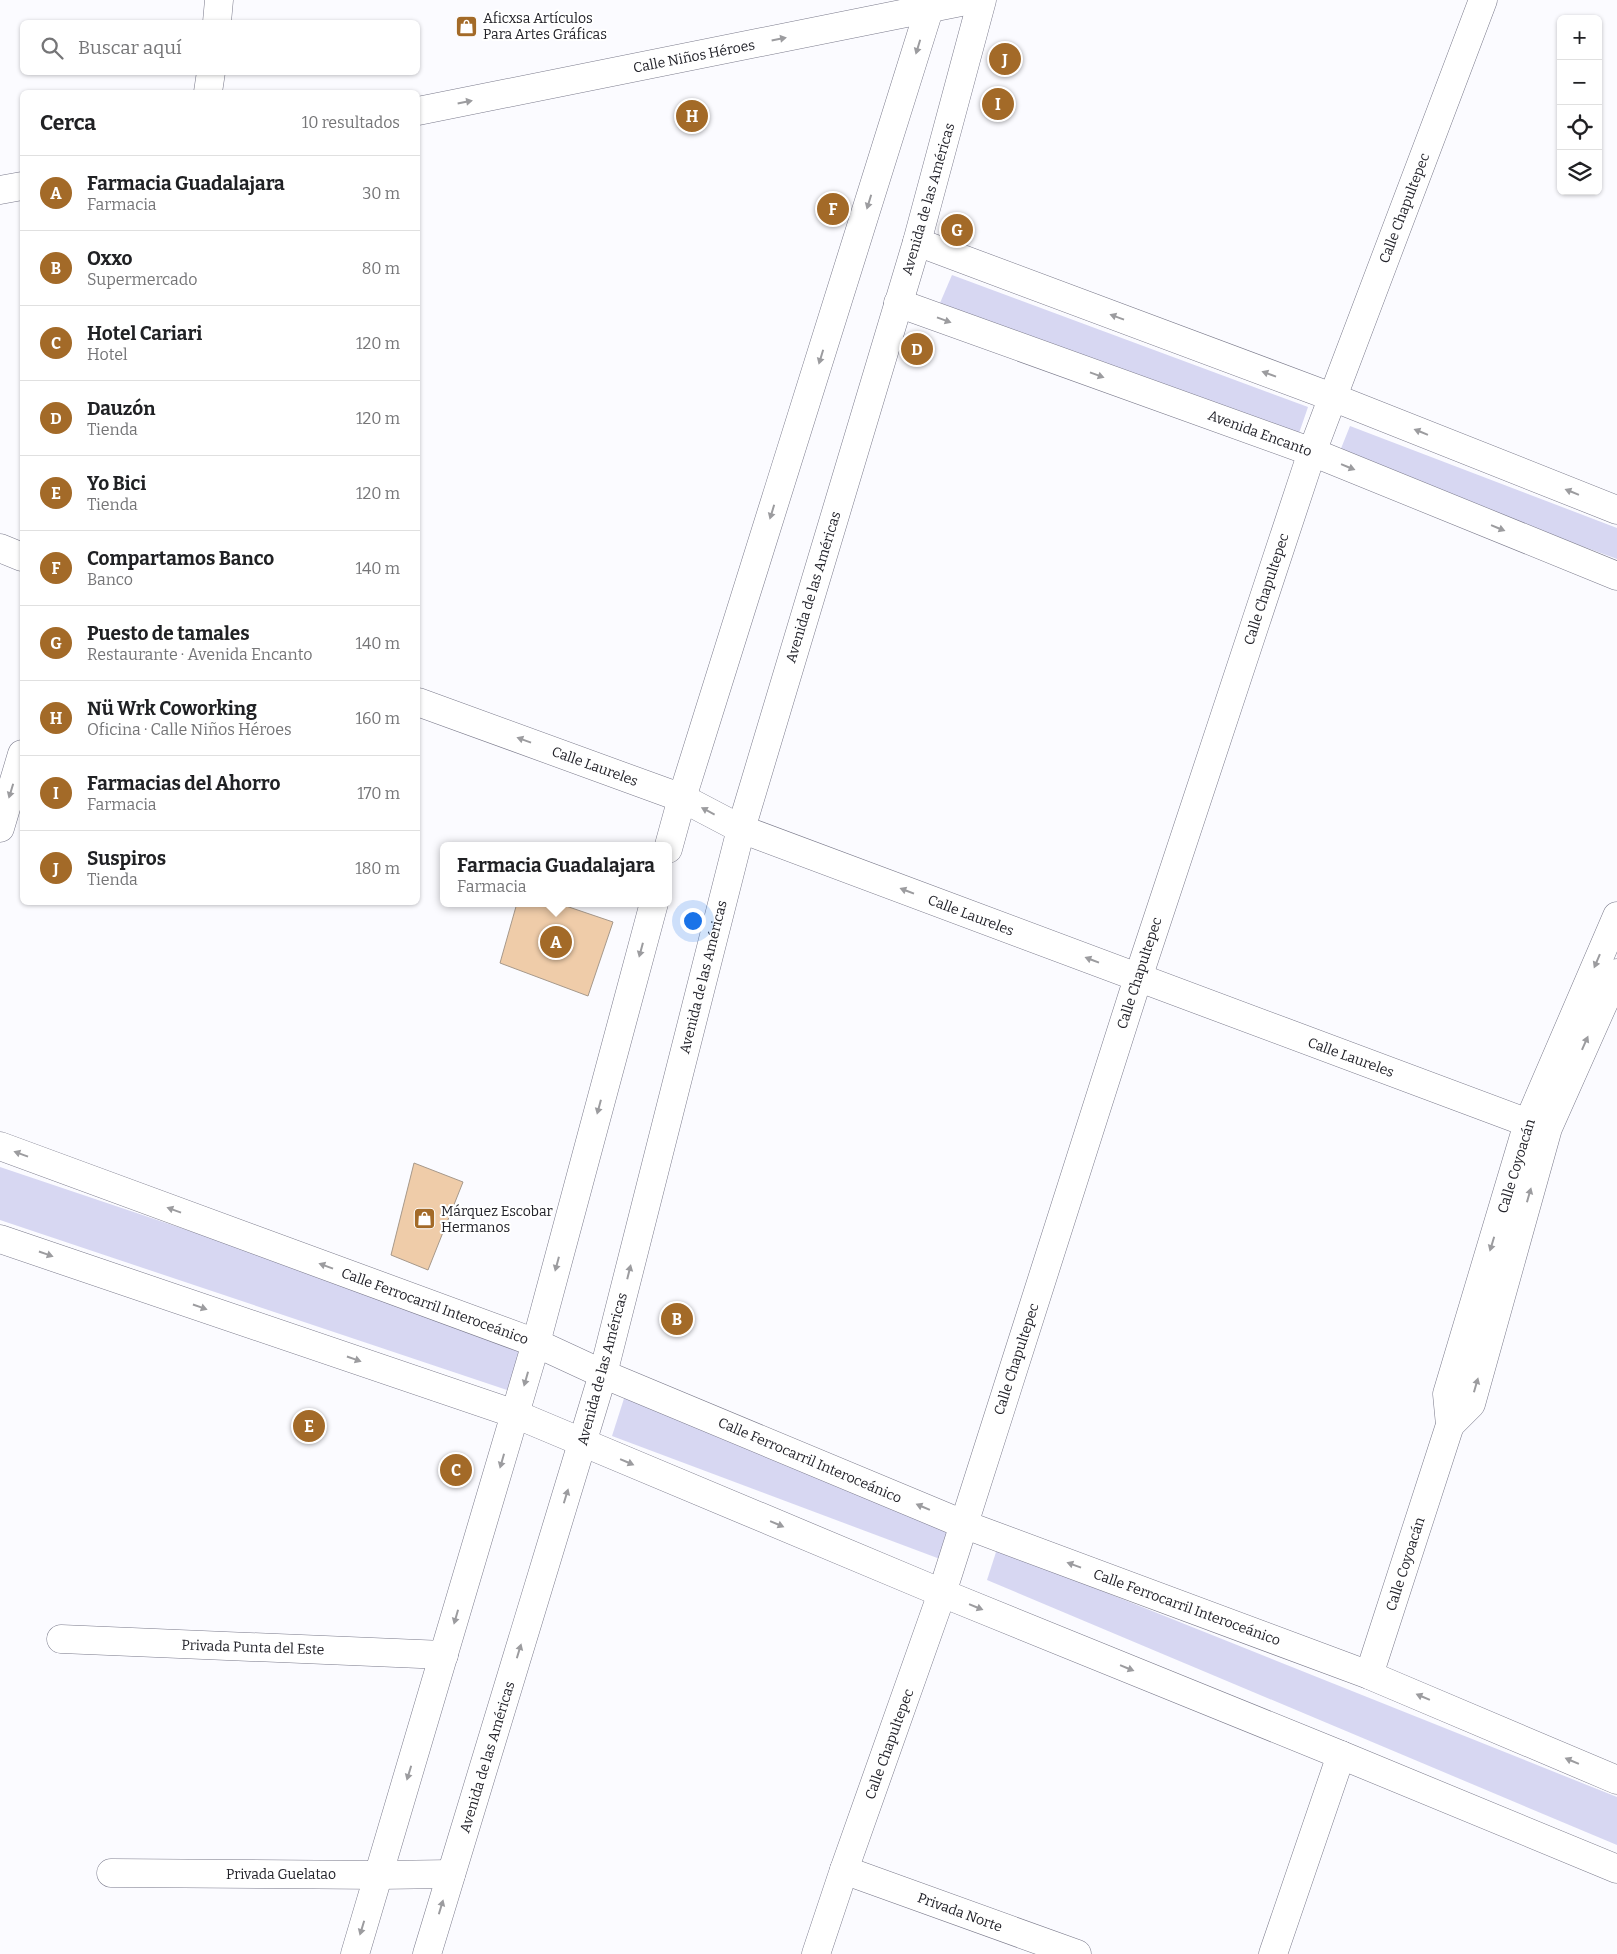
<!DOCTYPE html>
<html lang="es">
<head>
<meta charset="utf-8">
<style>
  :root { --surface:#fff; --page:#f2f2f2; --text:#202124; --muted:#757577; --line:#e0e0e0; --accent:#a36a28 }
  body { margin:0; font-family:Bitter,serif; background:var(--page); color:var(--text) }
  .controls { position:absolute; right:15px; top:15px; display:grid; overflow:hidden; border-radius:8px; box-shadow:0 1px 4px #0004 }
  .controls button { width:45px; height:45px; display:grid; place-items:center; padding:0; border:0; border-bottom:1px solid var(--line); background:var(--surface); color:var(--text); font:25px sans-serif }
  .you { position:absolute; left:692px; top:920px; width:18px; height:18px; margin:-12px; border:4px solid #fff; border-radius:50%; background:#1a73e8; box-shadow:0 0 0 8px #1a73e833 }
  .badge { display:grid; place-items:center; width:32px; height:32px; border-radius:50%; background:var(--accent); color:#fff; font-size:16px; font-weight:700 }
  .pin { position:absolute; translate:-50% -50%; border:2px solid #fff; box-shadow:0 1px 5px #0006 }
  .popup { position:absolute; left:440px; top:842px; width:232px; height:65px; box-sizing:border-box; display:grid; place-content:center; border-radius:8px; background:var(--surface); filter:drop-shadow(0 1px 4px #0005); font-size:16px; white-space:nowrap; color:var(--muted) }
  .popup b { font-size:19px; color:var(--text) }
  .popup::after { content:''; position:absolute; left:50%; top:100%; margin-left:-10px; border:10px solid transparent; border-top-color:var(--surface) }
  .list { margin:0; padding:0; list-style:none }
  h2 { display:flex; justify-content:space-between; align-items:center; height:65px; margin:0; padding:0 20px; font-size:21px }
  h2 small { font-size:16px; font-weight:400; color:var(--muted) }
  .list li { display:grid; grid-template-columns:32px 1fr auto; gap:15px; align-items:center; box-sizing:border-box; height:75px; padding:0 20px; border-top:1px solid var(--line) }
  .list b { display:block; font-size:19px; white-space:nowrap }
  .list p { margin:0; font-size:16px; white-space:nowrap; color:var(--muted) }
  .list em { font-size:16px; font-style:normal; color:var(--muted) }
  .icon { flex:none; width:28px; height:28px; fill:none; stroke:currentColor; stroke-width:2; stroke-linecap:round; stroke-linejoin:round }
  .map { position:relative; flex:none; width:1617px; height:1954px; overflow:hidden }
  .search { position:absolute; background:var(--surface); box-shadow:0 1px 4px #0004; left:20px; top:20px; width:400px; height:55px; display:flex; align-items:center; gap:12px; box-sizing:border-box; padding:0 18px; border-radius:8px; color:var(--muted); font-size:19px }
  .panel { position:absolute; background:var(--surface); box-shadow:0 1px 4px #0004; left:20px; top:90px; width:400px; height:815px; border-radius:8px }
  .map>svg:first-child { display:block }
  .green { fill:#d7d7f2 }
  .building { fill:#efcca9; stroke:#a6988a }
  .lines { fill:none; stroke-linecap:round; stroke-linejoin:round }
  .minor-casing { stroke:#7a7a8b; stroke-width:29 }
  .major-casing { stroke:#7a7a8b; stroke-width:29 }
  .minor { stroke:#fff; stroke-width:28 }
  .major { stroke:#fff; stroke-width:28 }
  .oneway { fill:#9c9c9f }
  .labels { text-anchor:middle; stroke-width:4; stroke-linejoin:round; paint-order:stroke }
  .poi-label { font-size:14px; fill:#23232a; stroke:#fff; text-anchor:start }
  .street-label { font-size:14px; fill:#23232a; stroke:#fff }
</style>
</head>
<body>
<div class="map">
<svg width="1617" height="1954" viewBox="0 0 1617 1954">
  <rect width="100%" height="100%" fill="#fbfbff"/>
  <g class="green">
    <path d="M952,275l356,132 -11,32 -357,-136z"/>
    <path d="M1350,426l267,102v31l-279,-103z"/>
    <path d="M0,1167l523,176 -16,47 -507,-170z"/>
    <path d="M628,1386l330,121 -18,52 -328,-123z"/>
    <path d="M997,1549l620,248v48l-630,-265z"/>
  </g>
  <g class="building">
    <path d="M517,903h40l56,19 -25,74 -88,-33z"/>
    <path d="M414,1163l49,19 -35,88 -37,-15z"/>
  </g>
  <g class="lines">
    <defs>
      <g id="minor">
        <path d="M217,22l2,-22"/>
        <path d="M208,92l3,-20"/>
        <path d="M418,111l553,-111"/>
        <path d="M0,190l22,-4"/>
        <path d="M917,242l415,155 285,113"/>
        <path d="M898,303l414,149 305,124"/>
        <path d="M0,548l22,9"/>
        <path d="M418,702l264,96 59,31 787,294"/>
        <path d="M0,828l22,-74"/>
        <path d="M0,1146l536,197 67,31 360,150 406,151 248,105"/>
        <path d="M0,1239l515,175 427,179 399,162 276,114"/>
        <path d="M1450,1425l21,-21 77,-276 69,-155"/>
        <path d="M61,1639l383,16"/>
        <path d="M1369,1675l81,-250 -3,-31 81,-271 89,-207"/>
        <path d="M844,1870l233,84"/>
        <path d="M111,1873l268,2 72,-1"/>
        <path d="M816,1954l28,-84 98,-277 196,-615 174,-526 171,-452"/>
        <path d="M1273,1954l68,-199"/>
      </g>
      <g id="major">
        <path d="M668,849l14,-51 250,-798"/>
        <path d="M355,1954l181,-611 118,-440"/>
        <path d="M427,1954l176,-580 138,-545 176,-587 65,-242"/>
      </g>
    </defs>
    <use href="#minor" class="minor-casing"/>
    <use href="#major" class="major-casing"/>
    <use href="#minor" class="minor"/>
    <use href="#major" class="major"/>
  </g>
  <defs><path id="oneway-solid" d="M-6-.8H1V-3.2L6.5 0L1 3.2V.8H-6Z" transform="scale(1.25)"/></defs>
  <g class="oneway">
    <use href="#oneway-solid" transform="translate(779 39) rotate(-11)"/>
    <use href="#oneway-solid" transform="translate(918 47) rotate(107)"/>
    <use href="#oneway-solid" transform="translate(465 102) rotate(-11)"/>
    <use href="#oneway-solid" transform="translate(869 202) rotate(107)"/>
    <use href="#oneway-solid" transform="translate(1117 317) rotate(-160)"/>
    <use href="#oneway-solid" transform="translate(944 320) rotate(20)"/>
    <use href="#oneway-solid" transform="translate(821 357) rotate(107)"/>
    <use href="#oneway-solid" transform="translate(1269 374) rotate(-160)"/>
    <use href="#oneway-solid" transform="translate(1097 375) rotate(20)"/>
    <use href="#oneway-solid" transform="translate(1421 432) rotate(-158)"/>
    <use href="#oneway-solid" transform="translate(1348 467) rotate(22)"/>
    <use href="#oneway-solid" transform="translate(1572 492) rotate(-158)"/>
    <use href="#oneway-solid" transform="translate(772 512) rotate(107)"/>
    <use href="#oneway-solid" transform="translate(1498 528) rotate(22)"/>
    <use href="#oneway-solid" transform="translate(524 740) rotate(-160)"/>
    <use href="#oneway-solid" transform="translate(11 791) rotate(107)"/>
    <use href="#oneway-solid" transform="translate(708 811) rotate(-152)"/>
    <use href="#oneway-solid" transform="translate(907 891) rotate(-159)"/>
    <use href="#oneway-solid" transform="translate(641 950) rotate(105)"/>
    <use href="#oneway-solid" transform="translate(1092 960) rotate(-159)"/>
    <use href="#oneway-solid" transform="translate(1597 961) rotate(113)"/>
    <use href="#oneway-solid" transform="translate(1585 1043) rotate(-66)"/>
    <use href="#oneway-solid" transform="translate(599 1107) rotate(105)"/>
    <use href="#oneway-solid" transform="translate(21 1154) rotate(-160)"/>
    <use href="#oneway-solid" transform="translate(1529 1195) rotate(-74)"/>
    <use href="#oneway-solid" transform="translate(174 1210) rotate(-160)"/>
    <use href="#oneway-solid" transform="translate(1492 1244) rotate(107)"/>
    <use href="#oneway-solid" transform="translate(46 1254) rotate(19)"/>
    <use href="#oneway-solid" transform="translate(557 1264) rotate(105)"/>
    <use href="#oneway-solid" transform="translate(326 1266) rotate(-160)"/>
    <use href="#oneway-solid" transform="translate(629 1272) rotate(-76)"/>
    <use href="#oneway-solid" transform="translate(200 1307) rotate(19)"/>
    <use href="#oneway-solid" transform="translate(354 1359) rotate(19)"/>
    <use href="#oneway-solid" transform="translate(526 1379) rotate(106)"/>
    <use href="#oneway-solid" transform="translate(1476 1385) rotate(-74)"/>
    <use href="#oneway-solid" transform="translate(502 1461) rotate(106)"/>
    <use href="#oneway-solid" transform="translate(627 1462) rotate(23)"/>
    <use href="#oneway-solid" transform="translate(566 1496) rotate(-73)"/>
    <use href="#oneway-solid" transform="translate(923 1507) rotate(-157)"/>
    <use href="#oneway-solid" transform="translate(777 1524) rotate(23)"/>
    <use href="#oneway-solid" transform="translate(1074 1565) rotate(-160)"/>
    <use href="#oneway-solid" transform="translate(976 1607) rotate(22)"/>
    <use href="#oneway-solid" transform="translate(456 1617) rotate(106)"/>
    <use href="#oneway-solid" transform="translate(519 1651) rotate(-73)"/>
    <use href="#oneway-solid" transform="translate(1127 1668) rotate(22)"/>
    <use href="#oneway-solid" transform="translate(1423 1697) rotate(-157)"/>
    <use href="#oneway-solid" transform="translate(1572 1761) rotate(-157)"/>
    <use href="#oneway-solid" transform="translate(409 1773) rotate(107)"/>
    <use href="#oneway-solid" transform="translate(441 1907) rotate(-73)"/>
    <use href="#oneway-solid" transform="translate(362 1928) rotate(107)"/>
  </g>
  <defs>
    <symbol id="shop-square" viewBox="-11 -11 22 22"><rect x="-9" y="-9" width="18" height="18" rx="4" fill="#a36a28" stroke="#fff"/><path d="M-5-2.5h2.3a2.7 3.5 0 0 1 5.4 0H5L5.5 6h-11ZM-1.5-2.5h3a1.5 2.3 0 0 0-3 0Z" fill="#fff"/></symbol>
  </defs>
  <g fill-rule="evenodd">
    <use href="#shop-square" x="454" y="14" width="25" height="25"/>
    <use href="#shop-square" x="412" y="1206" width="25" height="25"/>
  </g>
  <g class="labels">
    <g class="poi-label">
      <text x="483" y="23">Aficxsa Artículos<tspan x="483" dy="16">Para Artes Gráficas</tspan></text>
      <text x="441" y="1216">Márquez Escobar<tspan x="441" dy="16">Hermanos</tspan></text>
    </g>
    <g class="street-label">
      <text transform="translate(694 56) rotate(-11)" y="5">Calle Niños Héroes</text>
      <text transform="translate(928 199) rotate(-74)" y="5">Avenida de las Américas</text>
      <text transform="translate(1404 208) rotate(-69)" y="5">Calle Chapultepec</text>
      <text transform="translate(1260 433) rotate(20)" y="5">Avenida Encanto</text>
      <text transform="translate(813 587) rotate(-73)" y="5">Avenida de las Américas</text>
      <text transform="translate(1266 589) rotate(-72)" y="5">Calle Chapultepec</text>
      <text transform="translate(595 766) rotate(20)" y="5">Calle Laureles</text>
      <text transform="translate(971 915) rotate(21)" y="5">Calle Laureles</text>
      <text transform="translate(1139 973) rotate(-72)" y="5">Calle Chapultepec</text>
      <text transform="translate(703 977) rotate(-76)" y="5">Avenida de las Américas</text>
      <text transform="translate(1351 1057) rotate(20)" y="5">Calle Laureles</text>
      <text transform="translate(1516 1166) rotate(-73)" y="5">Calle Coyoacán</text>
      <text transform="translate(435 1306) rotate(20)" y="5">Calle Ferrocarril Interoceánico</text>
      <text transform="translate(1016 1359) rotate(-72)" y="5">Calle Chapultepec</text>
      <text transform="translate(602 1369) rotate(-75)" y="5">Avenida de las Américas</text>
      <text transform="translate(810 1460) rotate(23)" y="5">Calle Ferrocarril Interoceánico</text>
      <text transform="translate(1405 1564) rotate(-72)" y="5">Calle Coyoacán</text>
      <text transform="translate(1187 1607) rotate(20)" y="5">Calle Ferrocarril Interoceánico</text>
      <text transform="translate(253 1647) rotate(2)" y="5">Privada Punta del Este</text>
      <text transform="translate(889 1744) rotate(-70)" y="5">Calle Chapultepec</text>
      <text transform="translate(487 1757) rotate(-73)" y="5">Avenida de las Américas</text>
      <text x="281" y="1879">Privada Guelatao</text>
      <text transform="translate(960 1912) rotate(20)" y="5">Privada Norte</text>
    </g>
  </g>
</svg>
<div class="controls">
<button>+</button>
<button>−</button>
<button><svg class="icon" aria-label="locate" viewBox="0 0 24 24"><circle cx="12" cy="12" r="6"/><path d="M12 2v4M12 18v4M2 12h4M18 12h4"/></svg></button>
<button><svg class="icon" aria-label="layers" viewBox="0 0 24 24"><path d="M12 4l9 5-9 5-9-5zM3 14l9 5 9-5"/></svg></button>
</div>
<div class="you"></div>
<div class="pin badge" style="left:556px;top:942px">A</div>
<div class="popup"><b>Farmacia Guadalajara</b>Farmacia</div>
<div class="pin badge" style="left:677px;top:1319px">B</div>
<div class="pin badge" style="left:456px;top:1470px">C</div>
<div class="pin badge" style="left:917px;top:349px">D</div>
<div class="pin badge" style="left:309px;top:1426px">E</div>
<div class="pin badge" style="left:833px;top:209px">F</div>
<div class="pin badge" style="left:957px;top:230px">G</div>
<div class="pin badge" style="left:692px;top:116px">H</div>
<div class="pin badge" style="left:998px;top:104px">I</div>
<div class="pin badge" style="left:1005px;top:59px">J</div>
<div class="search"><svg class="icon" aria-label="search" viewBox="0 0 24 24"><circle cx="10" cy="10" r="6"/><path d="M15 15l6 6"/></svg>Buscar aquí</div>
<section class="panel">
<h2>Cerca<small>10 resultados</small></h2>
<ul class="list">
<li><span class="badge">A</span><div><b>Farmacia Guadalajara</b><p>Farmacia</p></div><em>30 m</em></li>
<li><span class="badge">B</span><div><b>Oxxo</b><p>Supermercado</p></div><em>80 m</em></li>
<li><span class="badge">C</span><div><b>Hotel Cariari</b><p>Hotel</p></div><em>120 m</em></li>
<li><span class="badge">D</span><div><b>Dauzón</b><p>Tienda</p></div><em>120 m</em></li>
<li><span class="badge">E</span><div><b>Yo Bici</b><p>Tienda</p></div><em>120 m</em></li>
<li><span class="badge">F</span><div><b>Compartamos Banco</b><p>Banco</p></div><em>140 m</em></li>
<li><span class="badge">G</span><div><b>Puesto de tamales</b><p>Restaurante · Avenida Encanto</p></div><em>140 m</em></li>
<li><span class="badge">H</span><div><b>Nü Wrk Coworking</b><p>Oficina · Calle Niños Héroes</p></div><em>160 m</em></li>
<li><span class="badge">I</span><div><b>Farmacias del Ahorro</b><p>Farmacia</p></div><em>170 m</em></li>
<li><span class="badge">J</span><div><b>Suspiros</b><p>Tienda</p></div><em>180 m</em></li>
</ul>
</section>
</div>
</body>
</html>
